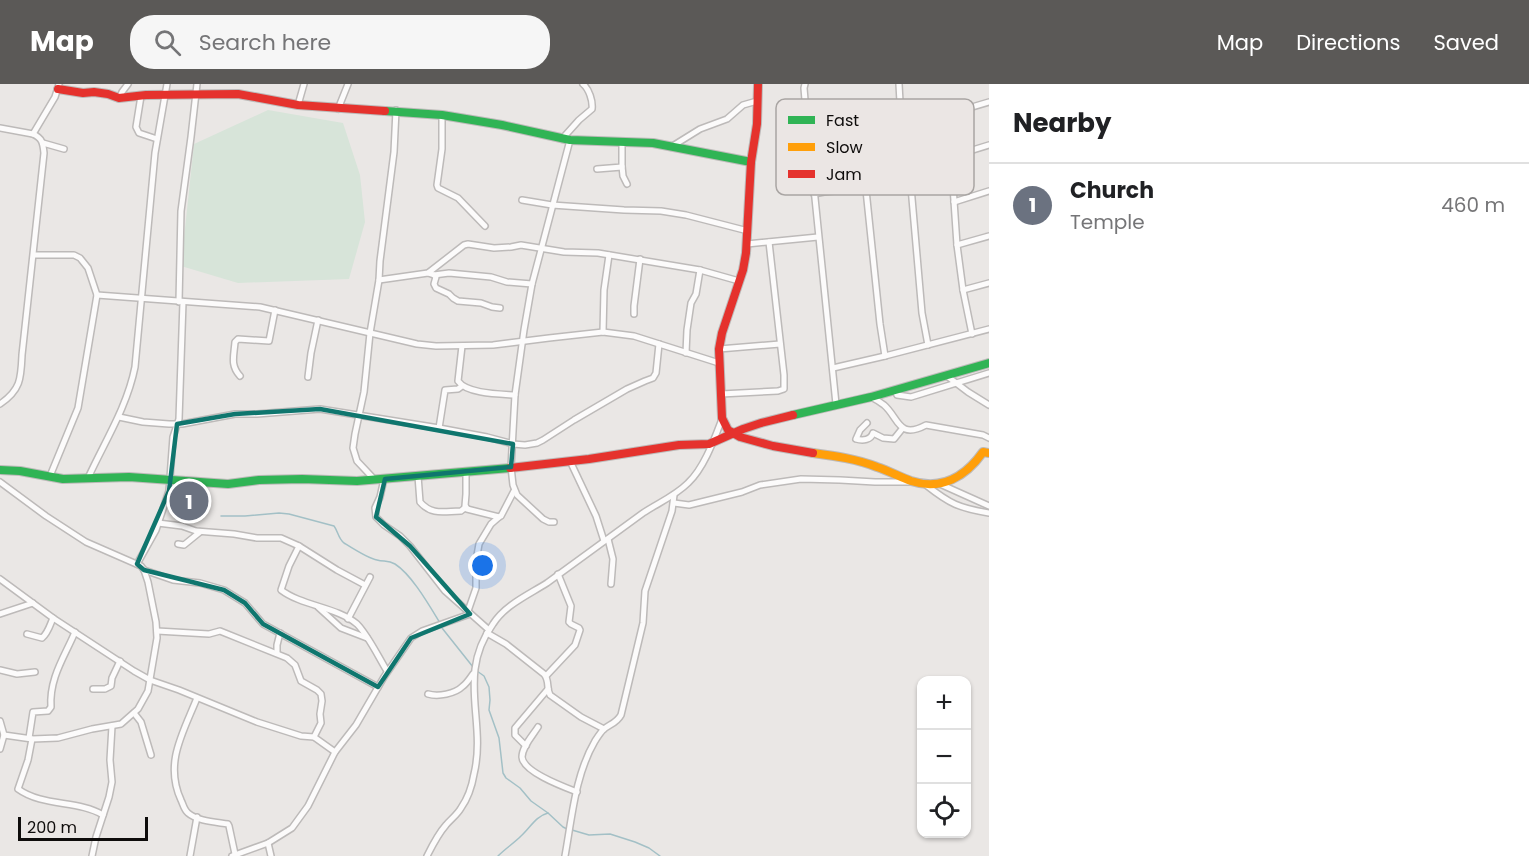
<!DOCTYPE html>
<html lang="en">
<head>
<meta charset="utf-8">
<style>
  :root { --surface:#fff; --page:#f6f6f6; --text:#202124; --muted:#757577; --line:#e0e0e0; --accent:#5b5957 }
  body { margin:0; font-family:Poppins,sans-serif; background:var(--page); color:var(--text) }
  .controls { position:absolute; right:18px; bottom:18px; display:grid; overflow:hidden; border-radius:12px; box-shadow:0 2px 4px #0004 }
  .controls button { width:54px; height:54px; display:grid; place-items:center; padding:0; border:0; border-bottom:2px solid var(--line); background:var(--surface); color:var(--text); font:30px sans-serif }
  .scale { position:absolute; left:18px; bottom:15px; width:130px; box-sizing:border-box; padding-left:6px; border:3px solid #0e0c0b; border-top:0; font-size:16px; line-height:21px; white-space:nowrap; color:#0e0c0b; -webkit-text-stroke:4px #ebe6e4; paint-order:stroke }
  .you { position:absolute; left:483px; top:482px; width:21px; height:21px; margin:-15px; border:4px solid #fff; border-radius:50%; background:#1a73e8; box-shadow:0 0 0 9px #1a73e833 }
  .badge { display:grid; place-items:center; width:39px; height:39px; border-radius:50%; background:var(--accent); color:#fff; font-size:20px; font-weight:700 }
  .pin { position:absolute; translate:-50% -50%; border:3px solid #fff; box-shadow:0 2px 6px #0006 }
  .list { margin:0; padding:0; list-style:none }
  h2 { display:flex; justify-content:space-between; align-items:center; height:78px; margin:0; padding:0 24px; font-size:26px }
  h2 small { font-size:20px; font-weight:400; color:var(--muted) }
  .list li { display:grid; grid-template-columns:39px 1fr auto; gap:18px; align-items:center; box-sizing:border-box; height:84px; padding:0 24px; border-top:2px solid var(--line) }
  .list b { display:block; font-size:22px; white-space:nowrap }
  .list p { margin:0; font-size:20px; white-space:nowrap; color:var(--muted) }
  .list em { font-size:20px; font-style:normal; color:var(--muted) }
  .icon { flex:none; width:33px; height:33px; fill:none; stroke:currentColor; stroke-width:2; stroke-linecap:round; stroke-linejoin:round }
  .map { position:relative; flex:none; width:989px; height:772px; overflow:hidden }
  header { display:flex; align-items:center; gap:36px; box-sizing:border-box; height:84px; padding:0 30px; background:var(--accent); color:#fff }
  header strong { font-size:28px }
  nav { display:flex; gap:33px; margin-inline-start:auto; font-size:21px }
  .search { width:420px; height:54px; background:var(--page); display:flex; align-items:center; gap:15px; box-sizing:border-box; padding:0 21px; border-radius:24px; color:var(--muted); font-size:22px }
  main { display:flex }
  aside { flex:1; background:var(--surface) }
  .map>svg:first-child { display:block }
  .green { fill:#d7e4d9 }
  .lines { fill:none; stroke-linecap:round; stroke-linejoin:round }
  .stream { stroke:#a3c0c6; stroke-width:1.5 }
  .street-casing { stroke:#bdbab9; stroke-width:8 }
  .fast-casing { stroke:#bdbab9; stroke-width:10 }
  .slow-casing { stroke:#bdbab9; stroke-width:10 }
  .jam-casing { stroke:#bdbab9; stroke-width:10 }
  .street { stroke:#fcfbfb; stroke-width:5 }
  .fast { stroke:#30b455; stroke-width:8 }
  .slow { stroke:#ff9f0a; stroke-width:8 }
  .jam { stroke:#e5322d; stroke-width:8 }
  .marked { fill:none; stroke:#0f766e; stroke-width:4.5; stroke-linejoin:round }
  .key { fill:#ebe6e4; stroke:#a9a5a3; stroke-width:1.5 }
  .key-label { font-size:16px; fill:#0e0c0b }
</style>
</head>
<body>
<header>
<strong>Map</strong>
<div class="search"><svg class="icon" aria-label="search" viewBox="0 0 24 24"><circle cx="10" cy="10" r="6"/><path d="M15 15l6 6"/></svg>Search here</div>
<nav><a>Map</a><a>Directions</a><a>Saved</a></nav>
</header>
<main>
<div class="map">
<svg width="989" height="772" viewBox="0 0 989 772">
  <rect width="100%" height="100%" fill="#eae7e5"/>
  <path class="green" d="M268,26l75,13 17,52 5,47 -16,57 -111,4 -57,-17 13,-122z"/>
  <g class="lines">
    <g class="stream">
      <path d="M221,432h24l34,-3 10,1 45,12c4,5 4,12 10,17 8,5 25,16 33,17 7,2 11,0 18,4 17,11 34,41 45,59"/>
      <path d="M442,544l31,39"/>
      <path d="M477,587l7,5 5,11 1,13 -1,10 10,28 4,35 3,5 14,10 11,13 17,12"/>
      <path d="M572,746l17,5 21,-1 25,8 14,6 11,8"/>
      <path d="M498,772c7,-7 16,-13 23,-20 9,-8 15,-20 27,-23l15,14 4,2"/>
    </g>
    <defs>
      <g id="street">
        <path d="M805,0l-1,4 1,12 31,304"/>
        <path d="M899,0l2,36"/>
        <path d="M141,12l-5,31 3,6 18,6"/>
        <path d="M119,14l3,-6 6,-8"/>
        <path d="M298,21l6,-21"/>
        <path d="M338,25l10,-25"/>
        <path d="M442,31v34l-5,36 1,3 20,10 27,28"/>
        <path d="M945,31l8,71 4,59 6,45 9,44"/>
        <path d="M876,39l8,65"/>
        <path d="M0,44l33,6c9,4 10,9 11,19l-22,202c-1,23 -1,35 -22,49"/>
        <path d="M808,47l15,-5 53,-3 69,-8 44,-13"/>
        <path d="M33,50l22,-37 4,-13"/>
        <path d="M562,55l17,-19 13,-11c1,-8 -3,-20 -9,-25"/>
        <path d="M43,59l21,6"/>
        <path d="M671,63l29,-18 27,-10 16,-14 14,-4"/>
        <path d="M950,73l39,-12"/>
        <path d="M622,82l1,10 4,8"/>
        <path d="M597,85l25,-2v-26"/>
        <path d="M911,103l11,126 6,32"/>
        <path d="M866,106l14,134 5,32"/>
        <path d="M814,110l10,-2 20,-2 109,-4"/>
        <path d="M522,116l30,5 72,5 37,1 25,4 62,16"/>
        <path d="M954,118l35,-11"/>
        <path d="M747,160l71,-7"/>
        <path d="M957,161l32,-9"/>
        <path d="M34,171h40l6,3 8,10 9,27 -19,113 -28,68"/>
        <path d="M428,189l6,2 15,-2 42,4 16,5 25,2"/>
        <path d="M434,191l2,2 -2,7 2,4 13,6 4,4 5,3 23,2 11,4 8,1"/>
        <path d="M379,196l49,-7 36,-28 4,-1 26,4 17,-1 10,-2 43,7 34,1 102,17 39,11"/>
        <path d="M963,206l26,-7"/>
        <path d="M97,211l163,12 157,37 19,2 57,-1 56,-7 54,-6 31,4 85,27"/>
        <path d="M179,218l2,-91 10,-74 6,-53"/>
        <path d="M634,230v-8l6,-47"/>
        <path d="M603,248l1,-42 5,-35"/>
        <path d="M462,262l-4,35c9,13 42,13 57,14"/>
        <path d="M719,265l61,-5"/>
        <path d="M686,269l1,-23 4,-27 5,-9 4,-24"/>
        <path d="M833,284l52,-12 104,-27"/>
        <path d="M240,292c-10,-11 -6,-20 -5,-34l3,-3 31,2 6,-31"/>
        <path d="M947,292l21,16 21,13"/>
        <path d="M308,293l3,-24 7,-33"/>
        <path d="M895,306l2,5 14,2 78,-24"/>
        <path d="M721,310l57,-3 6,-2v-14l-15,-133"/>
        <path d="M871,313c4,2 9,5 13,8 15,13 14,35 42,20l57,10 6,3"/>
        <path d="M119,333l24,5 26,2h13l53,-10h22l63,-5 119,19 48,9 26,7 12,1 12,-2 6,-3 31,-20 53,-31 18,-8 8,-3 3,-5 3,-29"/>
        <path d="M867,339l-7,7 -4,9c7,2 15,1 17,-6l10,5 11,1 8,-10"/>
        <path d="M439,344l6,-38 13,-1 4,-3"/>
        <path d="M570,377l26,55 8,25"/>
        <path d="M466,388v22l-1,12 2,3 32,8 2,-1 13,-25"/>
        <path d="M418,392l2,26c12,14 25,9 41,9l5,-4"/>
        <path d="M88,394c17,-37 39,-71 47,-111l20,-214 12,-69"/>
        <path d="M374,395l-17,-18 -4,-13 2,-14 9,-42 6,-59 9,-53 1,-19 14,-109 2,-42"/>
        <path d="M384,395l-4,18 -5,11 1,9 8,8 16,11 10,10 35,45 44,39"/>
        <path d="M0,398l46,34 40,26 55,24 3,4 4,12 8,40 1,16 -9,53 -10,18 -17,15 -29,5 -34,9 -26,1 -28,-4 -4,-14"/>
        <path d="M940,400l49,22"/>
        <path d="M926,401c24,19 33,23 63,28"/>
        <path d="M674,419l15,2 53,-13 18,-7 41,-6 39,1 35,2h33"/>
        <path d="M554,438h-5l-6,-3 -26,-24 -4,-10 -2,-18 4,-72 9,-65 8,-46 38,-144"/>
        <path d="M158,439l24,3 14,5 38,3 23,4h24l18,8 38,24 28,15"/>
        <path d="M608,455l5,20 -2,25"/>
        <path d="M178,460l6,1 16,-13"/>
        <path d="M299,462l-10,20 -8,24c21,16 56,17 76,34 11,11 22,34 30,47"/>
        <path d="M137,480l19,-34 13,-39 4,-54 6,-18 4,-117"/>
        <path d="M144,486l29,10 27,3 24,7 21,13 18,21 115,63"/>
        <path d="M0,495l53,39 81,53 16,9 29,10 78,32 44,14 13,1 21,15"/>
        <path d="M318,523l23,21 26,10"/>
        <path d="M468,527l8,-23v-27l3,-17 12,-20 8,-7"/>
        <path d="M0,530l33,-11"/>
        <path d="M348,535l22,-42"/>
        <path d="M157,547l52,3 11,-3 67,27 8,7 6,16 16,9 4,4 1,7 -2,13 1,9 -7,14"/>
        <path d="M487,549l19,11 38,30c6,7 2,14 6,21l31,22 23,12"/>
        <path d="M27,550l15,4c6,-5 8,-13 11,-20"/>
        <path d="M277,569v-8l3,-12"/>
        <path d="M0,586l17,4 18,-2"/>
        <path d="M546,592l29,-31 5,-15 -1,-2 -8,-4 -2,-2 2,-16 -13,-32"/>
        <path d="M93,605h12l6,-3 1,-8 8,-17"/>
        <path d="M428,610c10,3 27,0 35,-8 4,-3 7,-8 10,-12"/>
        <path d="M197,614c-14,35 -33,65 -16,102 2,4 3,10 7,13 9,8 28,9 40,11l1,2 6,28"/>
        <path d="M134,629l7,9 10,33"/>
        <path d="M538,643c-5,8 -16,20 -16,30 1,15 42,30 55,35"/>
        <path d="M29,654l4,-26 15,-1 3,-4c-2,-29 14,-51 24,-75"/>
        <path d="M32,655l-4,21 -10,29c25,18 60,11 85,26"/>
        <path d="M526,662l-11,-11v-7l33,-39"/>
        <path d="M0,665l4,-14"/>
        <path d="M268,759l3,13"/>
        <path d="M92,772l4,-19 13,-40 3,-15 -2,-22 2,-34"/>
        <path d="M190,772l7,-39"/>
        <path d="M232,772l36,-13 24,-15 16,-22 27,-54 21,-27 28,-48 27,-39 11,-7 48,-17"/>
        <path d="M427,772c5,-10 11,-22 19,-31 5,-6 11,-10 15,-17 7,-10 11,-22 13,-34 13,-53 -18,-99 19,-150 12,-19 35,-29 54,-41 32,-23 64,-47 96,-70 15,-10 32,-17 45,-30 16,-15 26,-43 34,-64"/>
        <path d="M565,772c7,-38 10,-81 30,-115 2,-3 5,-8 8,-11 6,-6 13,-6 18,-15l22,-92 2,-32 27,-80 2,-16"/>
      </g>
      <g id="fast">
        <path d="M385,27l57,4 60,10 68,15 83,3 98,19"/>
        <path d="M793,331l78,-18 118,-34"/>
        <path d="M0,386l20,1 43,8 66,-2 99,7 31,-4 43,-1 55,2 153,-13"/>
      </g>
      <path id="slow" d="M813,369c22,3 44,6 64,14 12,4 23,10 34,14 31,10 55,-5 72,-29l6,1"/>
      <g id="jam">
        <path d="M758,0l-1,40 -6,38 -5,91 -3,17 -21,63 -3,16 3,69 6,12 12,7 33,9 40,7"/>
        <path d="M58,5l25,4 11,-1 14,2 11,4 27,-3 92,-1 60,11 87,6"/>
        <path d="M510,384l79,-9 90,-14 30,-1 34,-15 18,-6 32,-8"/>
      </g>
    </defs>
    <use href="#street" class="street-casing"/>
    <use href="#fast" class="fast-casing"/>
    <use href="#slow" class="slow-casing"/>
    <use href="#jam" class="jam-casing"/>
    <use href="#street" class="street"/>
    <use href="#fast" class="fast"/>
    <use href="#slow" class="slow"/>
    <use href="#jam" class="jam"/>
  </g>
  <path class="marked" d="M320,325l193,35 -2,23 -126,12 -9,38 34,29 60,68 -59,24 -33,49 -115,-63 -18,-21 -21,-13 -80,-20 -7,-6 32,-73 8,-67 58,-10z"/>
  <rect x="776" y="15" width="198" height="96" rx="9" class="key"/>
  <rect x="788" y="32" width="27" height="8" fill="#30b455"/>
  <rect x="788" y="59" width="27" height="8" fill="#ff9f0a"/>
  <rect x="788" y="86" width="27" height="8" fill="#e5322d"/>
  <g class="key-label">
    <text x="826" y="42">Fast</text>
    <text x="826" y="69">Slow</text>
    <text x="826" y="96">Jam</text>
  </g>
</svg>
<div class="controls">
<button>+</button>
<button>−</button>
<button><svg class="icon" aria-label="locate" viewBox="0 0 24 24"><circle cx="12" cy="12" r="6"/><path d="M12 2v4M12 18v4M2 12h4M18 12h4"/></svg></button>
</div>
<div class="scale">200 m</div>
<div class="you"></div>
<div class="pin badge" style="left:189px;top:417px;background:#6b7280">1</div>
</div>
<aside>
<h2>Nearby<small></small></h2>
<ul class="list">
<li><span class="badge" style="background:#6b7280">1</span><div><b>Church</b><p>Temple</p></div><em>460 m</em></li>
</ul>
</aside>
</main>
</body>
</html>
